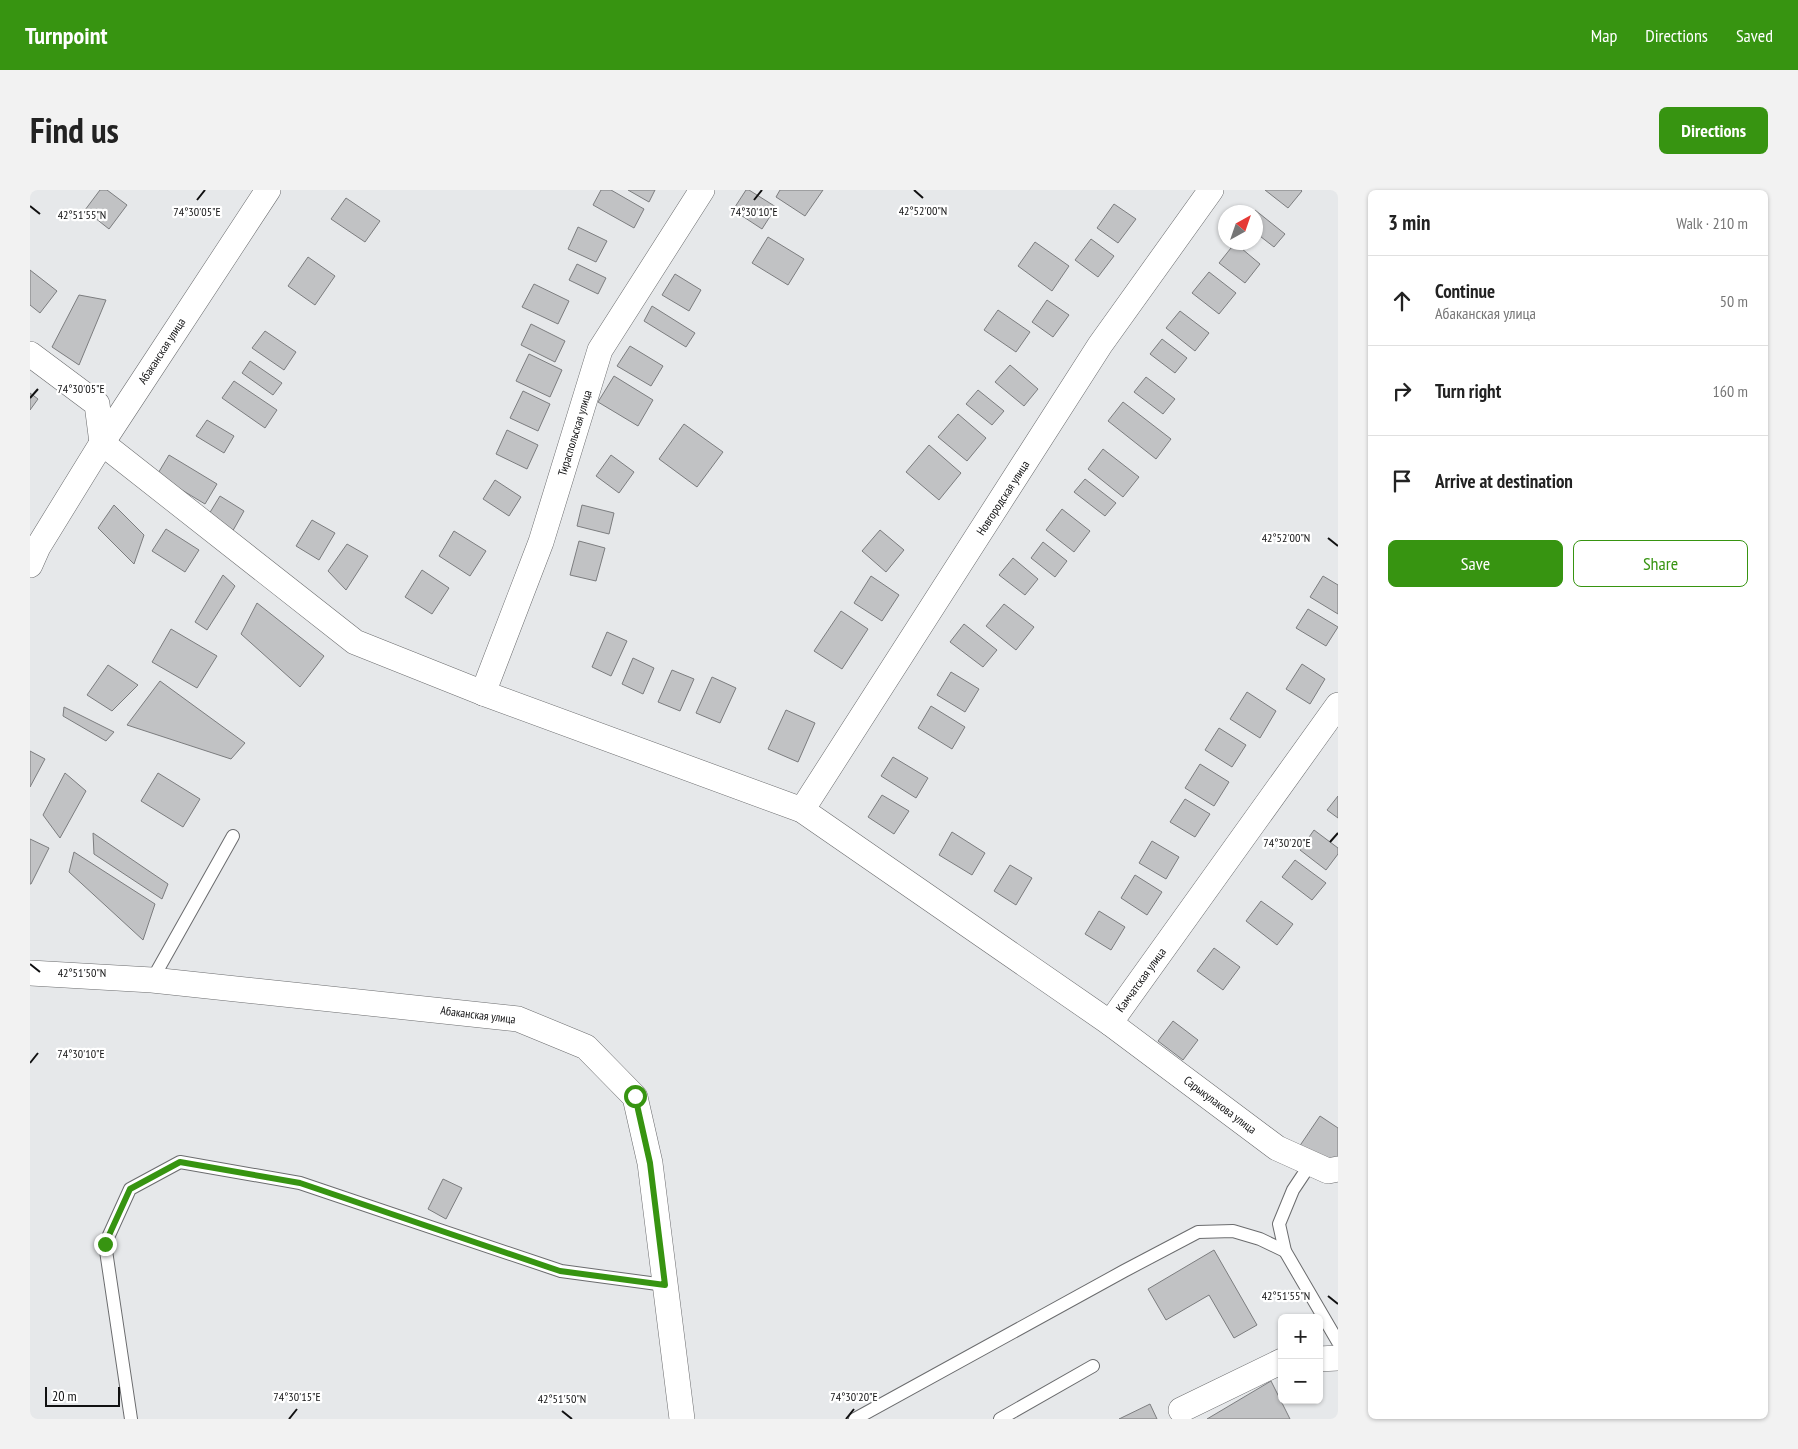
<!DOCTYPE html>
<html lang="en">
<head>
<meta charset="utf-8">
<style>
  :root { --surface:#fff; --page:#f2f2f2; --text:#222; --muted:#767676; --line:#e0e0e0; --accent:#379411 }
  body { margin:0; font-family:"PT Sans Narrow",sans-serif; background:var(--page); color:var(--text) }
  .controls { position:absolute; right:15px; bottom:15px; display:grid; overflow:hidden; border-radius:8px; box-shadow:0 1px 4px #0004 }
  .controls button { width:45px; height:45px; display:grid; place-items:center; padding:0; border:0; border-bottom:1px solid var(--line); background:var(--surface); color:var(--text); font:25px sans-serif }
  .compass { position:absolute; left:1188px; top:15px; width:45px; height:45px; border-radius:50%; background:var(--surface); box-shadow:0 1px 4px #0004; rotate:40deg }
  .scale { position:absolute; left:15px; bottom:12px; width:75px; box-sizing:border-box; padding-left:5px; border:2px solid #111112; border-top:0; font-size:14px; line-height:18px; white-space:nowrap; color:#111112; -webkit-text-stroke:4px #fff; paint-order:stroke }
  .stop { position:absolute; width:15px; height:15px; margin:-11px; border:4px solid #379411; border-radius:50%; background:#fff }
  .stop.end { background:#379411; border-color:#fff; box-shadow:0 1px 5px #0008 }
  .list { margin:0; padding:0; list-style:none }
  h2 { display:flex; justify-content:space-between; align-items:center; height:65px; margin:0; padding:0 20px; font-size:21px }
  h2 small { font-size:16px; font-weight:400; color:var(--muted) }
  .list li { display:grid; grid-template-columns:32px 1fr auto; gap:15px; align-items:center; box-sizing:border-box; height:90px; padding:0 20px; border-top:1px solid var(--line) }
  .list b { display:block; font-size:19px; white-space:nowrap }
  .list p { margin:0; font-size:16px; white-space:nowrap; color:var(--muted) }
  .list em { font-size:16px; font-style:normal; color:var(--muted) }
  .actions { display:flex; gap:10px; padding:15px 20px }
  .actions a { flex:1; padding:11px 0; border:1px solid var(--accent); border-radius:8px; text-align:center; font-size:18px; color:var(--accent) }
  .actions .main { background:var(--accent); color:#fff }
  .icon { flex:none; width:28px; height:28px; fill:none; stroke:currentColor; stroke-width:2; stroke-linecap:round; stroke-linejoin:round }
  .map { position:relative; flex:none; width:1308px; height:1229px; overflow:hidden; border-radius:8px }
  header { display:flex; align-items:center; gap:30px; box-sizing:border-box; height:70px; padding:0 25px; background:var(--accent); color:#fff }
  header strong { font-size:24px }
  nav { display:flex; gap:28px; margin-inline-start:auto; font-size:18px }
  .intro { display:flex; align-items:center; justify-content:space-between; box-sizing:border-box; height:120px; padding:0 30px }
  h1 { margin:0; font-size:35px }
  .button { padding:12px 22px; border-radius:8px; background:var(--accent); color:#fff; font-size:18px; font-weight:700 }
  main { display:flex; gap:30px; padding:0 30px }
  aside { flex:1; background:var(--surface); border-radius:8px; box-shadow:0 1px 4px #0004 }
  .map>svg:first-child { display:block }
  .building { fill:#c1c2c4; stroke:#7c7d7f }
  .lines { fill:none; stroke-linecap:round; stroke-linejoin:round }
  .lane-casing { stroke:#6b6c6e; stroke-width:14 }
  .street-casing { stroke:#6b6c6e; stroke-width:26 }
  .lane { stroke:#fff; stroke-width:12 }
  .street { stroke:#fff; stroke-width:25 }
  .route { stroke:#379411; stroke-width:6 }
  .ticks { fill:none; stroke:#111112; stroke-width:2 }
  .labels { text-anchor:middle; stroke-width:4.5; stroke-linejoin:round; paint-order:stroke }
  .street-label { font-size:12px; fill:#111112; stroke:#fff }
  .ticks-label { font-size:12px; text-anchor:middle; fill:#111112; stroke:#fff; stroke-width:4.5; stroke-linejoin:round; paint-order:stroke }
</style>
</head>
<body>
<header>
<strong>Turnpoint</strong>
<nav><a>Map</a><a>Directions</a><a>Saved</a></nav>
</header>
<div class="intro"><h1>Find us</h1><a class="button">Directions</a></div>
<main>
<div class="map">
<svg width="1308" height="1229" viewBox="0 0 1308 1229">
  <rect width="100%" height="100%" fill="#e6e8ea"/>
  <g class="building">
    <path d="M70,0h7l20,15 -18,24 -24,-19z"/>
    <path d="M571,0h10l33,19 -10,19 -41,-23z"/>
    <path d="M598,0h27l-6,12z"/>
    <path d="M716,0h3l27,17 -14,22 -29,-19z"/>
    <path d="M750,0h43l-18,26 -29,-19z"/>
    <path d="M1235,0h36l1,1 -14,17z"/>
    <path d="M316,8l34,23 -15,21 -34,-23z"/>
    <path d="M1084,14l22,15 -18,24 -21,-15z"/>
    <path d="M1225,20l30,24 -11,13 -18,-14v-21h-3z"/>
    <path d="M548,37l29,14 -11,21 -28,-13z"/>
    <path d="M738,47l36,22 -16,26 -36,-22z"/>
    <path d="M1061,49l23,17 -16,21 -23,-17z"/>
    <path d="M1005,52l34,24 -17,25 -34,-25z"/>
    <path d="M1205,53l25,21 -15,19 -26,-20z"/>
    <path d="M278,67l27,19 -20,29 -27,-19z"/>
    <path d="M547,74l29,14 -8,16 -29,-14z"/>
    <path d="M0,80l27,21 -17,22 -10,-8z"/>
    <path d="M1179,82l27,21 -17,21 -27,-21z"/>
    <path d="M645,84l26,16 -12,21 -27,-16z"/>
    <path d="M504,94l35,17 -11,23 -36,-17z"/>
    <path d="M49,105l27,5 -27,65 -27,-18z"/>
    <path d="M1017,110l22,15 -16,22 -21,-15z"/>
    <path d="M622,116l43,27 -9,14 -42,-26z"/>
    <path d="M968,120l32,22 -14,20 -32,-22z"/>
    <path d="M1150,121l29,22 -14,18 -29,-23z"/>
    <path d="M501,134l34,17 -10,21 -34,-17z"/>
    <path d="M235,141l31,21 -12,18 -32,-22z"/>
    <path d="M1132,149l25,19 -12,15 -25,-19z"/>
    <path d="M600,156l33,20 -12,20 -34,-20z"/>
    <path d="M499,164l33,16 -12,27 -34,-16z"/>
    <path d="M220,171l32,22 -9,12 -31,-22z"/>
    <path d="M980,175l28,24 -14,17 -29,-24z"/>
    <path d="M584,186l39,24 -15,26 -40,-24z"/>
    <path d="M1116,187l29,22 -12,15 -29,-22z"/>
    <path d="M204,191l43,29 -12,18 -43,-30z"/>
    <path d="M948,200l26,21 -12,14 -26,-21z"/>
    <path d="M493,201l27,13 -12,27 -28,-13z"/>
    <path d="M0,203l8,6 -8,11z"/>
    <path d="M1093,212l48,37 -15,20 -48,-38z"/>
    <path d="M928,224l28,24 -19,23 -29,-24z"/>
    <path d="M177,230l27,16 -10,17 -28,-17z"/>
    <path d="M654,234l39,28 -26,35 -38,-28z"/>
    <path d="M477,240l31,15 -11,24 -31,-15z"/>
    <path d="M899,255l32,28 -22,27 -33,-28z"/>
    <path d="M1073,259l36,28 -16,20 -35,-28z"/>
    <path d="M139,265l48,29 -12,20 -48,-29z"/>
    <path d="M581,265l23,17 -15,21 -23,-17z"/>
    <path d="M1055,289l31,24 -11,13 -31,-24z"/>
    <path d="M465,290l26,17 -12,19 -26,-17z"/>
    <path d="M190,306l24,15 -13,23 -25,-15z"/>
    <path d="M84,315l30,30 -10,29 -36,-36z"/>
    <path d="M552,315l32,8 -5,21 -32,-8z"/>
    <path d="M1032,319l28,22 -16,21 -28,-22z"/>
    <path d="M282,330l23,13 -16,27 -23,-14z"/>
    <path d="M136,339l33,21 -14,22 -33,-21z"/>
    <path d="M850,340l24,20 -18,22 -24,-21z"/>
    <path d="M424,341l32,20 -16,25 -31,-20z"/>
    <path d="M549,351l26,7 -9,33 -26,-6z"/>
    <path d="M1013,352l24,19 -12,16 -24,-19z"/>
    <path d="M317,354l21,12 -22,34 -18,-19z"/>
    <path d="M983,368l25,21 -13,16 -26,-20z"/>
    <path d="M392,380l27,18 -17,26 -27,-17z"/>
    <path d="M193,385l12,11 -28,44 -12,-8z"/>
    <path d="M841,386l28,19 -17,26 -28,-18z"/>
    <path d="M1293,386l15,9v29l-28,-17z"/>
    <path d="M227,413l67,53 -24,31 -59,-53z"/>
    <path d="M974,414l30,23 -18,23 -30,-24z"/>
    <path d="M1278,419l30,18 -12,19 -30,-18z"/>
    <path d="M811,421l27,18 -26,40 -28,-18z"/>
    <path d="M934,434l33,26 -14,17 -33,-25z"/>
    <path d="M141,439l46,27 -20,32 -45,-26z"/>
    <path d="M577,442l20,9 -16,35 -19,-9z"/>
    <path d="M603,468l21,10 -11,26 -21,-10z"/>
    <path d="M1272,474l23,15 -15,25 -24,-15z"/>
    <path d="M78,475l30,20 -26,26 -25,-16z"/>
    <path d="M642,480l22,9 -14,32 -22,-9z"/>
    <path d="M921,482l28,17 -14,23 -28,-17z"/>
    <path d="M682,487l24,11 -16,35 -24,-10z"/>
    <path d="M130,491l85,62 -14,16 -104,-34z"/>
    <path d="M1217,502l29,19 -16,27 -30,-19z"/>
    <path d="M901,516l34,21 -13,22 -34,-21z"/>
    <path d="M34,517l50,25 -8,9 -43,-25z"/>
    <path d="M756,520l29,13 -17,39 -30,-13z"/>
    <path d="M1189,538l27,17 -14,22 -27,-17z"/>
    <path d="M0,561l15,8 -15,28z"/>
    <path d="M863,567l35,21 -12,20 -35,-22z"/>
    <path d="M1170,574l29,18 -15,24 -29,-18z"/>
    <path d="M35,583l21,18 -26,47 -17,-23z"/>
    <path d="M128,583l42,26 -17,28 -42,-26z"/>
    <path d="M852,605l27,16 -15,23 -26,-17z"/>
    <path d="M1308,606v22l-11,-8z"/>
    <path d="M1155,609l25,15 -15,23 -25,-15z"/>
    <path d="M1284,640l24,18v6l-12,16 -26,-20z"/>
    <path d="M922,642l33,21 -13,22 -33,-20z"/>
    <path d="M63,643l75,51 -6,15 -68,-45z"/>
    <path d="M0,649l19,9 -18,36h-1z"/>
    <path d="M1122,651l27,16 -13,22 -27,-16z"/>
    <path d="M44,662l81,52 -12,36 -74,-68z"/>
    <path d="M1265,670l31,23 -14,17 -30,-23z"/>
    <path d="M980,675l22,13 -16,27 -22,-14z"/>
    <path d="M1105,685l27,17 -15,23 -26,-17z"/>
    <path d="M1231,711l32,23 -16,21 -31,-24z"/>
    <path d="M1069,721l26,16 -14,23 -26,-16z"/>
    <path d="M1184,758l26,19 -17,23 -26,-19z"/>
    <path d="M1143,831l25,19 -15,20 -25,-19z"/>
    <path d="M1290,926l18,12v28l-8,12 -31,-21z"/>
    <path d="M413,989l19,9 -16,31 -18,-10z"/>
    <path d="M1184,1060l43,75 -23,13 -25,-43 -43,25 -18,-31z"/>
    <path d="M1241,1191l19,38h-83z"/>
    <path d="M1120,1214l7,15h-38z"/>
  </g>
  <g class="lines">
    <defs>
      <g id="lane">
        <path d="M122,790l81,-144"/>
        <path d="M1281,973l-18,27 -14,34 6,27 53,91"/>
        <path d="M101,1229l-26,-175 25,-55 50,-27 120,21 261,88 104,14"/>
        <path d="M825,1229l269,-148 74,-39 35,-1 27,8 25,12"/>
        <path d="M970,1229l93,-53"/>
      </g>
      <g id="street">
        <path d="M0,164l67,50 5,39 253,199 128,51 319,117 308,213 228,-318"/>
        <path d="M0,375l8,-18 64,-104 166,-253"/>
        <path d="M453,503l58,-151 59,-192 102,-160"/>
        <path d="M772,620l298,-465 111,-155"/>
        <path d="M0,783l122,7 366,39 68,28 49,50 15,66 32,256"/>
        <path d="M1080,833l167,125 51,23 10,-2"/>
        <path d="M1289,1169l19,-1"/>
        <path d="M1151,1220l101,-49"/>
      </g>
    </defs>
    <use href="#lane" class="lane-casing"/>
    <use href="#street" class="street-casing"/>
    <use href="#lane" class="lane"/>
    <use href="#street" class="street"/>
  </g>
  <g class="lines">
    <path class="route" d="M75,1054l25,-55 50,-27 120,21 260,88 105,14 -15,-122 -15,-67"/>
  </g>
  <path class="ticks" d="M884,0l9,8M167,10l8,-10M724,10l8,-10M0,16l10,8M0,208l8,-9M1298,348l10,8M1300,652l8,-9M0,774l10,8M0,873l8,-10M1298,1106l10,8M532,1221l10,8M259,1229l8,-10M816,1229l8,-10"/>
  <g class="labels">
    <g class="street-label">
      <text transform="translate(132 161) rotate(-57)" y="4">Абаканская улица</text>
      <text transform="translate(545 243) rotate(-73)" y="4">Тираспольская улица</text>
      <text transform="translate(973 308) rotate(-57)" y="4">Новгородская улица</text>
      <text transform="translate(1111 790) rotate(-54)" y="4">Камчатская улица</text>
      <text transform="translate(448 825) rotate(7)" y="4">Абаканская улица</text>
      <text transform="translate(1190 915) rotate(37)" y="4">Сарыкулакова улица</text>
    </g>
  </g>
  <g class="ticks-label">
    <text x="893" y="25">42°52'00"N</text>
    <text x="167" y="26">74°30'05"E</text>
    <text x="724" y="26">74°30'10"E</text>
    <text x="52" y="29">42°51'55"N</text>
    <text x="51" y="203">74°30'05"E</text>
    <text x="1256" y="352">42°52'00"N</text>
    <text x="1257" y="657">74°30'20"E</text>
    <text x="52" y="787">42°51'50"N</text>
    <text x="51" y="868">74°30'10"E</text>
    <text x="1256" y="1110">42°51'55"N</text>
    <text x="267" y="1211">74°30'15"E</text>
    <text x="824" y="1211">74°30'20"E</text>
    <text x="532" y="1213">42°51'50"N</text>
  </g>
</svg>
<div class="controls">
<button>+</button>
<button>−</button>
</div>
<svg class="compass" viewBox="-18 -18 36 36"><path d="M0-13l5 13h-10z" fill="#e53935"/><path d="M0 13l5-13h-10z" fill="#767676"/></svg>
<div class="scale">20 m</div>
<div class="stop" style="left:605px;top:906px"></div>
<div class="stop end" style="left:75px;top:1054px"></div>
</div>
<aside>
<h2>3 min<small>Walk · 210 m</small></h2>
<ul class="list">
<li><svg class="icon" aria-label="ahead" viewBox="0 0 24 24"><path d="M12 20V5M6 11l6-6 6 6"/></svg><div><b>Continue</b><p>Абаканская улица</p></div><em>50 m</em></li>
<li><svg class="icon" aria-label="right" viewBox="0 0 24 24"><path d="M7 20v-9h11M14 6l5 5-5 5"/></svg><div><b>Turn right</b></div><em>160 m</em></li>
<li><svg class="icon" aria-label="arrive" viewBox="0 0 24 24"><path d="M6 21V4h12l-3 4 3 4H6"/></svg><div><b>Arrive at destination</b></div></li>
</ul>
<div class="actions"><a class="main">Save</a><a>Share</a></div>
</aside>
</main>
</body>
</html>
